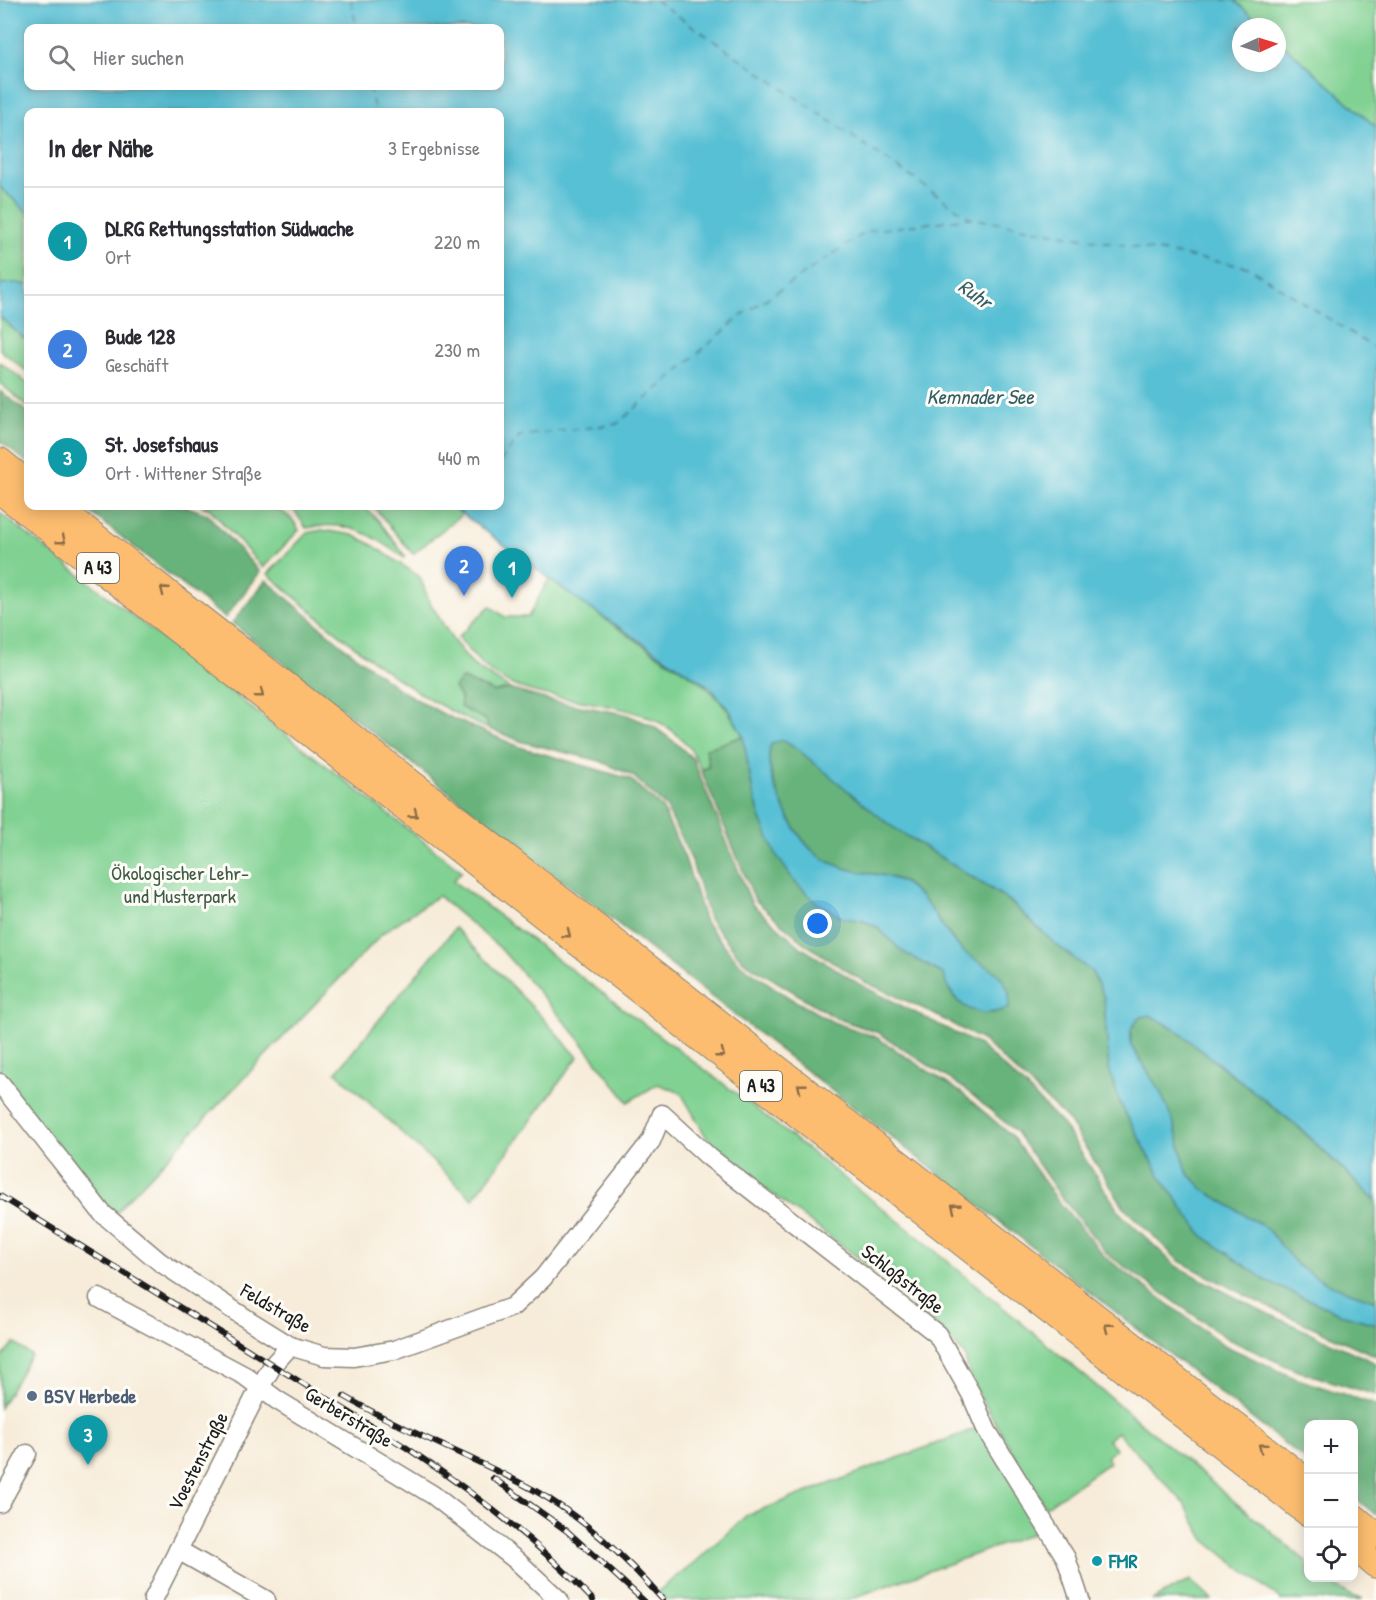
<!DOCTYPE html>
<html lang="de">
<head>
<meta charset="utf-8">
<style>
  :root { --surface:#fff; --page:#f7f7f7; --text:#2b2b33; --muted:#7c7c81; --line:#e1e1e2; --accent:#1f6fb2 }
  body { margin:0; font-family:"Patrick Hand",sans-serif; background:var(--page); color:var(--text) }
  .controls { position:absolute; right:18px; bottom:18px; display:grid; overflow:hidden; border-radius:12px; box-shadow:0 3px 15px #0003 }
  .controls button { width:54px; height:54px; display:grid; place-items:center; padding:0; border:0; border-bottom:2px solid var(--line); background:var(--surface); color:var(--text); font:30px sans-serif }
  .compass { position:absolute; left:1232px; top:18px; width:54px; height:54px; border-radius:50%; background:var(--surface); box-shadow:0 3px 15px #0003; rotate:86deg }
  .you { position:absolute; left:818px; top:924px; width:21px; height:21px; margin:-15px; border:4px solid #fff; border-radius:50%; background:#1a73e8; box-shadow:0 0 0 9px #1a73e833 }
  .badge { display:grid; place-items:center; width:39px; height:39px; border-radius:50%; background:var(--accent); color:#fff; font-size:20px; font-weight:700 }
  .pin { position:absolute; translate:-50% -50px; filter:drop-shadow(0 2px 3px #0008) }
  .pin::after { content:''; position:absolute; top:32px; width:21px; height:18px; background:inherit; clip-path:polygon(0 0,100% 0,50% 100%) }
  .list { margin:0; padding:0; list-style:none }
  h2 { display:flex; justify-content:space-between; align-items:center; height:78px; margin:0; padding:0 24px; font-size:26px }
  h2 small { font-size:20px; font-weight:400; color:var(--muted) }
  .list li { display:grid; grid-template-columns:39px 1fr auto; gap:18px; align-items:center; box-sizing:border-box; height:108px; padding:0 24px; border-top:2px solid var(--line) }
  .list b { display:block; font-size:22px; white-space:nowrap }
  .list p { margin:0; font-size:20px; white-space:nowrap; color:var(--muted) }
  .list em { font-size:20px; font-style:normal; color:var(--muted) }
  .icon { flex:none; width:33px; height:33px; fill:none; stroke:currentColor; stroke-width:2; stroke-linecap:round; stroke-linejoin:round }
  .map { position:relative; flex:none; width:1376px; height:1600px; overflow:hidden }
  .search { position:absolute; background:var(--surface); box-shadow:0 3px 15px #0003; left:24px; top:24px; width:480px; height:66px; display:flex; align-items:center; gap:15px; box-sizing:border-box; padding:0 21px; border-radius:12px; color:var(--muted); font-size:22px }
  .panel { position:absolute; background:var(--surface); box-shadow:0 3px 15px #0003; left:24px; top:108px; width:480px; height:402px; border-radius:12px }
  .map>svg:first-child { display:block }
  .green { fill:#80d192; stroke:#4e7657; stroke-width:1.5 }
  .forest { fill:#68b37c; stroke:#42684c; stroke-width:1.5 }
  .water { fill:#58c0d4; stroke:#3a6e78; stroke-width:1.5; fill-rule:evenodd }
  .lines { fill:none; stroke-linecap:round; stroke-linejoin:round }
  .ferry { stroke:#345e66; stroke-width:1.5; stroke-dasharray:8 6; stroke-linecap:butt }
  .minor-casing { stroke:#8a847a; stroke-width:21 }
  .highway-casing { stroke:#8a847a; stroke-width:28 }
  .minor { stroke:#fff; stroke-width:18 }
  .highway { stroke:#fcbd6f; stroke-width:26 }
  .rail-casing { stroke:#1c1c1c; stroke-width:6 }
  .rail { stroke:#fdfcf7; stroke-width:4; stroke-dasharray:11; stroke-linecap:butt }
  .oneway { stroke:#8c6c46 }
  .service-dot { fill:#5c6f8a; stroke:#fdfcf7; stroke-width:2 }
  .culture-dot { fill:#0f9aa8; stroke:#fdfcf7; stroke-width:2 }
  .labels { text-anchor:middle; stroke-width:6; stroke-linejoin:round; paint-order:stroke }
  .shield { fill:#fdfcf7; stroke:#605f5e; stroke-width:1.5 }
  .shield-label { font-size:18px; font-weight:bold; fill:#1c1c1c }
  .park-label { font-size:20px; fill:#3f5b45; stroke:#fdfcf7 }
  .street-label { font-size:20px; fill:#1c1c1c; stroke:#fdfcf7 }
  .service-label { font-size:20px; font-weight:bold; fill:#4e5e75; stroke:#fdfcf7; text-anchor:start }
  .culture-label { font-size:20px; font-weight:bold; fill:#0d838f; stroke:#fdfcf7; text-anchor:start }
  .water-label { font-size:21px; font-style:italic; fill:#345e66; stroke:#fdfcf7 }
</style>
</head>
<body>
<div class="map">
<svg width="1376" height="1600" viewBox="0 0 1376 1600">
  <rect width="100%" height="100%" fill="#fdfcf7"/>
  <filter id="ink" filterUnits="userSpaceOnUse"><feTurbulence type="fractalNoise" baseFrequency=".0167" numOctaves="2"/><feDisplacementMap in="SourceGraphic" scale="12" xChannelSelector="R" yChannelSelector="G"/><feConvolveMatrix kernelMatrix="1 2 1 2 8 2 1 2 1" color-interpolation-filters="sRGB"/></filter>
  <filter id="wash" filterUnits="userSpaceOnUse"><feTurbulence type="fractalNoise" baseFrequency=".008" numOctaves="4" result="noise"/><feDisplacementMap in="SourceGraphic" scale="24" xChannelSelector="R" yChannelSelector="G"/><feGaussianBlur stdDeviation="1.35" result="paint"/><feColorMatrix in="noise" values="0 0 0 0 0 0 0 0 0 0 0 0 0 0 0 0 0 1.4 0 .05"/><feComposite in="paint" operator="in"/></filter>
  <g filter="url(#wash)">
    <rect width="100%" height="100%" fill="#f7ecd9"/>
    <g class="green">
      <path d="M1234,0h142v127l-99,-88v-12h-13z"/>
      <path d="M0,187l28,26v72l-28,-1z"/>
      <path d="M0,317l23,21h5v34l-28,-22z"/>
      <path d="M0,362l28,22v23l-28,-24z"/>
      <path d="M201,506c33,-1 81,-11 98,24l-36,38 -53,-59z"/>
      <path d="M286,506h77l16,15 27,36 -2,1c-31,-24 -58,-39 -98,-30l-11,-17z"/>
      <path d="M373,506h78l11,8 -49,40z"/>
      <path d="M0,513l462,358 -9,10 292,219 175,138 388,325v15c28,0 30,15 55,22h-82l-76,-60 -21,-37 -67,-71 -9,8 8,9 -10,8 4,5 -65,45 -74,-126 -7,-27 -65,-66 -184,-136 -34,-59 -23,-9 -30,18 -51,-66 -77,-88 -62,-52 -54,36 -259,270 -17,22 -108,-138z"/>
      <path d="M322,530l31,5 18,9 49,33 9,24 23,38 21,26 37,24 -16,3 -32,-13 -8,8 7,12v8l25,13 3,9c-85,-35 -152,-96 -221,-155l39,-41z"/>
      <path d="M549,579c31,22 62,45 94,66 48,33 71,35 100,91l-37,13 2,17 -7,4c-27,-76 -127,-60 -188,-85 -24,-10 -39,-28 -55,-48l32,-31 15,11h23z"/>
      <path d="M455,928l82,84 41,45 -105,142 -137,-127z"/>
      <path d="M14,1343l17,12 -31,53v-48z"/>
      <path d="M980,1427l63,103 -196,70h-181l-8,-9 34,-26 55,-50z"/>
      <path d="M1190,1580l22,20h-60z"/>
    </g>
    <g class="forest">
      <path d="M0,391l28,21v51l-28,-22z"/>
      <path d="M82,506h103l22,8 53,58 -35,46z"/>
      <path d="M266,580l77,66 57,44 47,26 73,31 110,32 32,29 23,50 20,64 34,41 51,35 43,24 43,15 86,56 50,43 44,62 49,59 119,88 71,33 81,27v110l-22,-18v-73h-46v38l-1076,-839z"/>
      <path d="M462,679l32,13 15,-3 43,12 73,13 28,12 23,17 17,16 59,145 50,44 59,37 118,60 47,42 37,38 58,89 55,52 78,41 122,56v32l-81,-25 -67,-31 -120,-84 -49,-61 -43,-62 -51,-43 -86,-56 -43,-15 -93,-57 -34,-42 -18,-60 -25,-52 -33,-31 -33,-15 -77,-19 -34,-13 -3,-9 -26,-13 1,-8 -7,-12z"/>
      <path d="M743,736l10,56 8,27 33,62 22,21 27,16 21,3 13,6 26,25 40,22c9,30 22,36 51,39l9,-34c-13,-9 -30,-18 -41,-29 -21,-21 -31,-48 -56,-66 -11,-8 -26,-9 -39,-11 -50,-8 -66,-28 -86,-72 -7,-17 -16,-38 -10,-57l11,-4 14,8 95,78 117,74 46,43 38,29 12,25 2,32 14,74 42,76 40,56 66,47 76,33 32,9v32l-120,-55 -77,-40 -53,-51 -59,-91 -85,-79 -58,-31 -61,-28 -58,-37 -50,-44 -54,-130 8,-3 -3,-18z"/>
      <path d="M1150,1015l22,12 126,100 78,74v100l-48,-17 -30,-18 -32,-38 -62,-38 -17,-18 -13,-48 -14,-33 -29,-45v-16l7,-12z"/>
    </g>
    <g class="water">
      <path d="M0,0h1234l30,27h-23v36h36v-24l99,88v1074l-77,-74 -127,-100 -22,-12 -12,3 -7,12v16l29,45 14,33 13,48 17,18 62,38 32,38 30,18 48,17v23l-32,-9 -76,-33 -66,-47 -40,-56 -42,-76 -11,-35 -5,-71 -12,-25 -38,-29 -45,-43 -118,-74 -95,-78 -14,-8 -11,4c-6,19 2,40 10,57 20,44 35,64 85,72 13,2 27,3 39,11 27,17 36,48 59,68 12,10 32,16 40,30 6,9 6,15 5,26 -33,13 -56,-2 -66,-34l-40,-22 -26,-25 -13,-6 -21,-3 -27,-16 -22,-21 -19,-28 -14,-34 -8,-27 -10,-56 -13,-25 -20,-24 -128,-84 -130,-97h48v-394h-472v101l-28,-26zM28,28h472v58h-472z"/>
      <path d="M16,283l12,2v53h-4l-24,-21v-33z"/>
    </g>
    <g class="lines">
      <g class="ferry">
        <path d="M351,0l6,28"/>
        <path d="M655,0l314,217"/>
        <path d="M369,86l6,26"/>
        <path d="M500,462l20,-26 97,-12 124,-108 126,-85 103,-13 278,49 128,82"/>
        <path d="M461,506v7l6,-7"/>
      </g>
    </g>
  </g>
  <g filter="url(#ink)">
    <g class="lines">
      <defs>
        <g id="minor">
          <path d="M0,1083l102,130 58,49 90,59 40,25 34,10 30,1 40,-7 118,-43 31,-29 108,-137 11,-27 47,43 228,177 34,60 16,37 79,127 14,42"/>
          <path d="M99,1298l146,78 32,24 156,95 83,65 43,40"/>
          <path d="M0,1503l27,-49"/>
          <path d="M178,1550l88,50"/>
          <path d="M153,1600l107,-213 13,-22 17,-19"/>
        </g>
        <g id="highway">
          <path d="M0,461l28,23"/>
          <path d="M0,491l1308,1022"/>
          <path d="M56,506l1252,976"/>
          <path d="M1354,1517l22,18"/>
          <path d="M1354,1547l22,18"/>
        </g>
      </defs>
      <use href="#minor" class="minor-casing"/>
      <use href="#highway" class="highway-casing"/>
      <use href="#minor" class="minor"/>
      <use href="#highway" class="highway"/>
      <defs>
        <g id="rail">
          <path d="M0,1196l407,252c66,44 131,93 186,152"/>
          <path d="M344,1396c61,36 128,60 190,94 50,28 91,67 129,110"/>
          <path d="M493,1478l74,53 76,69"/>
        </g>
      </defs>
      <use href="#rail" class="rail-casing"/>
      <use href="#rail" class="rail"/>
    </g>
    <defs><path id="oneway-chevron" d="M-2-3.5L2.5 0L-2 3.5" fill="none" stroke-width="1.6" stroke-linecap="round" stroke-linejoin="round" transform="scale(1.5)"/></defs>
    <g class="oneway">
      <use href="#oneway-chevron" transform="translate(62 540) rotate(38)"/>
      <use href="#oneway-chevron" transform="translate(164 590) rotate(-142)"/>
      <use href="#oneway-chevron" transform="translate(260 694) rotate(38)"/>
      <use href="#oneway-chevron" transform="translate(414 814) rotate(38)"/>
      <use href="#oneway-chevron" transform="translate(567 934) rotate(38)"/>
      <use href="#oneway-chevron" transform="translate(721 1054) rotate(38)"/>
      <use href="#oneway-chevron" transform="translate(801 1087) rotate(-142)"/>
      <use href="#oneway-chevron" transform="translate(955 1207) rotate(-142)"/>
      <use href="#oneway-chevron" transform="translate(1108 1327) rotate(-142)"/>
      <use href="#oneway-chevron" transform="translate(1262 1447) rotate(-142)"/>
    </g>
  </g>
  <circle class="service-dot" cx="32" cy="1396" r="6"/>
  <circle class="culture-dot" cx="1097" cy="1561" r="6"/>
  <g class="labels">
    <g class="shield">
      <rect x="77" y="553" width="42" height="30" rx="4.5"/>
      <rect x="740" y="1071" width="42" height="30" rx="4.5"/>
    </g>
    <g class="shield-label">
      <text x="98" y="574">A 43</text>
      <text x="761" y="1092">A 43</text>
    </g>
    <g class="park-label">
      <text x="180" y="880">Ökologischer Lehr-<tspan x="180" dy="23">und Musterpark</tspan></text>
    </g>
    <g class="street-label">
      <text transform="translate(903 1279) rotate(38)" y="7">Schloßstraße</text>
      <text transform="translate(276 1308) rotate(30)" y="7">Feldstraße</text>
      <text transform="translate(349 1417) rotate(31)" y="7">Gerberstraße</text>
      <text transform="translate(198 1461) rotate(-63)" y="7">Voestenstraße</text>
    </g>
    <g class="service-label">
      <text x="44" y="1403">BSV Herbede</text>
    </g>
    <g class="culture-label">
      <text x="1109" y="1568">FMR</text>
    </g>
    <g class="water-label">
      <text transform="translate(975 294) rotate(36)" y="7">Ruhr</text>
      <text x="980" y="404">Kemnader See</text>
    </g>
  </g>
</svg>
<div class="controls">
<button>+</button>
<button>−</button>
<button><svg class="icon" aria-label="locate" viewBox="0 0 24 24"><circle cx="12" cy="12" r="6"/><path d="M12 2v4M12 18v4M2 12h4M18 12h4"/></svg></button>
</div>
<svg class="compass" viewBox="-18 -18 36 36"><path d="M0-13l5 13h-10z" fill="#e53935"/><path d="M0 13l5-13h-10z" fill="#7c7c81"/></svg>
<div class="you"></div>
<div class="pin badge" style="left:512px;top:598px;background:#0f9aa8">1</div>
<div class="pin badge" style="left:464px;top:596px;background:#3f7fe0">2</div>
<div class="pin badge" style="left:88px;top:1465px;background:#0f9aa8">3</div>
<div class="search"><svg class="icon" aria-label="search" viewBox="0 0 24 24"><circle cx="10" cy="10" r="6"/><path d="M15 15l6 6"/></svg>Hier suchen</div>
<section class="panel">
<h2>In der Nähe<small>3 Ergebnisse</small></h2>
<ul class="list">
<li><span class="badge" style="background:#0f9aa8">1</span><div><b>DLRG Rettungsstation Südwache</b><p>Ort</p></div><em>220 m</em></li>
<li><span class="badge" style="background:#3f7fe0">2</span><div><b>Bude 128</b><p>Geschäft</p></div><em>230 m</em></li>
<li><span class="badge" style="background:#0f9aa8">3</span><div><b>St. Josefshaus</b><p>Ort · Wittener Straße</p></div><em>440 m</em></li>
</ul>
</section>
</div>
</body>
</html>
